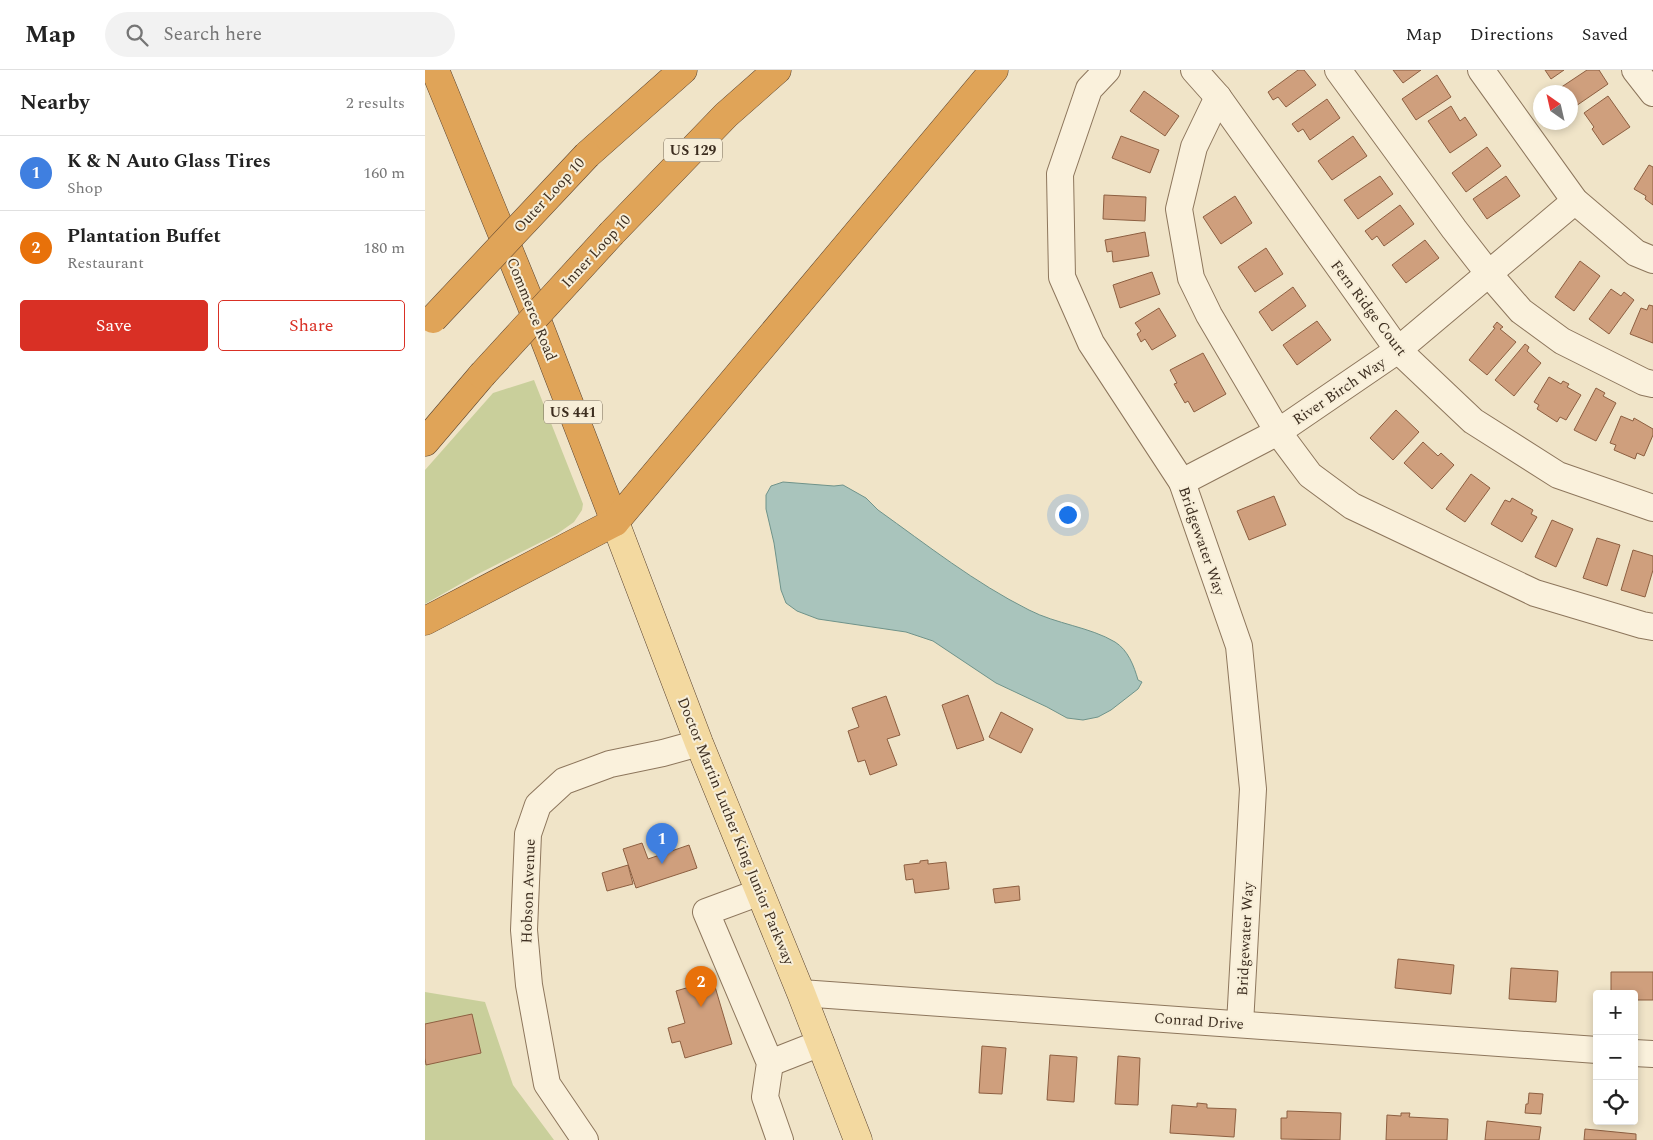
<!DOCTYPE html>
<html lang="en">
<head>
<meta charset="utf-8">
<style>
  :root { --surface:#fff; --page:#f2f2f2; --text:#222; --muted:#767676; --line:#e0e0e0; --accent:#d93025 }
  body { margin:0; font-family:Spectral,serif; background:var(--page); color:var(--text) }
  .controls { position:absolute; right:15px; bottom:15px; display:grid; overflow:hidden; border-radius:5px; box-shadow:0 2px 8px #0003 }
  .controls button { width:45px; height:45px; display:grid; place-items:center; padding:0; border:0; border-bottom:1px solid var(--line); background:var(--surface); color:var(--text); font:25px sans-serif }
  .compass { position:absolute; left:1108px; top:15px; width:45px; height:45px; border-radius:50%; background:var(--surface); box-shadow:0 2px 8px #0003; rotate:326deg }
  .you { position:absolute; left:642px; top:444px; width:18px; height:18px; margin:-12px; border:4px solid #fff; border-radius:50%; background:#1a73e8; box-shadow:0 0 0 8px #1a73e833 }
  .badge { display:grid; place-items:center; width:32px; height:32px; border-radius:50%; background:var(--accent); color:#fff; font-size:16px; font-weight:700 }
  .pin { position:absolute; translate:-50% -41px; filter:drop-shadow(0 1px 2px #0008) }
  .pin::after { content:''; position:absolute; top:26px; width:18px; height:15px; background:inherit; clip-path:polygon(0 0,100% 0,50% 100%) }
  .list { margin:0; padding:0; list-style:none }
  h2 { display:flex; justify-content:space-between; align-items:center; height:65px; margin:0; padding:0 20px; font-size:21px }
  h2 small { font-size:16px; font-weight:400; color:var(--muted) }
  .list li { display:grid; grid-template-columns:32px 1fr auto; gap:15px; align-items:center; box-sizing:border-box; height:75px; padding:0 20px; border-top:1px solid var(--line) }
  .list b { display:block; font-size:19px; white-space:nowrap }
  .list p { margin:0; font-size:16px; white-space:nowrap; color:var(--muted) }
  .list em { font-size:16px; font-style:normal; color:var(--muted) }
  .actions { display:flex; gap:10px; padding:15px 20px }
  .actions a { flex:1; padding:11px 0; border:1px solid var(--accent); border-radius:5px; text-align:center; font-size:18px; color:var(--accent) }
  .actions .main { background:var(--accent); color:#fff }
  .icon { flex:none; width:28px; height:28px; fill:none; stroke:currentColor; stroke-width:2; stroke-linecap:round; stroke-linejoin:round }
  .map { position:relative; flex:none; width:1228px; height:1070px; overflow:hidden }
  header { display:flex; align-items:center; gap:30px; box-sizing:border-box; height:70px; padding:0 25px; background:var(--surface); border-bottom:1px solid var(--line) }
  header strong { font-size:24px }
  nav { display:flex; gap:28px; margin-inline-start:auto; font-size:18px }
  .search { width:350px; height:45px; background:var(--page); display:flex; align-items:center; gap:12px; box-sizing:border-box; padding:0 18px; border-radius:28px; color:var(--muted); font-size:19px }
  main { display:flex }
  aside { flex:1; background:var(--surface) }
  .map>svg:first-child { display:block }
  .green { fill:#c9cf9b }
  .water { fill:#a9c4bc; stroke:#6f938a }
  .building { fill:#cf9f7d; stroke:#8d5f41 }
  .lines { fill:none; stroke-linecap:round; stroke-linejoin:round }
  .minor-casing { stroke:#8d765c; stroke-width:28 }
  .major-casing { stroke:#5b4430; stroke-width:29 }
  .highway-casing { stroke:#5b4430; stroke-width:29 }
  .minor { stroke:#faf1dc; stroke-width:26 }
  .major { stroke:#f3d9a0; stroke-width:28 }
  .highway { stroke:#e0a458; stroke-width:28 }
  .highway-bridge-casing { stroke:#5b4430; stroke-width:29; stroke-linecap:butt }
  .highway-bridge { stroke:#e0a458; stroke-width:28 }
  .labels { text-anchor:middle; stroke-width:4; stroke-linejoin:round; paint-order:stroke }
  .shield { fill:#f7eed8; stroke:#756857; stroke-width:1 }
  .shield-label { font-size:14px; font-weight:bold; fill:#3d2e20 }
  .street-label { font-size:15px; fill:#3d2e20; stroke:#f7eed8 }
</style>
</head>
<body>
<header>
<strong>Map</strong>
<div class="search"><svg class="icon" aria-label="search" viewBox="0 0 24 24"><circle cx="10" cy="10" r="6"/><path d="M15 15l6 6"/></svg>Search here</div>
<nav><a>Map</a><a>Directions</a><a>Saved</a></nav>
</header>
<main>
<aside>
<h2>Nearby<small>2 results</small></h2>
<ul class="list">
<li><span class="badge" style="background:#3f7fe0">1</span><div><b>K &amp; N Auto Glass Tires</b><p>Shop</p></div><em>160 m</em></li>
<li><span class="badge" style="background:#e8710a">2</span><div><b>Plantation Buffet</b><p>Restaurant</p></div><em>180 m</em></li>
</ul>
<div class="actions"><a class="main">Save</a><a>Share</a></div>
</aside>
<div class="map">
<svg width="1228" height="1070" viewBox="0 0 1228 1070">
  <rect width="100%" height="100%" fill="#f0e4c8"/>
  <g class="green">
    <path d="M109,310l49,124 -1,6 -8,12 -17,12 -81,41 -51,29v-134l68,-77z"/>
    <path d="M0,922l60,10 28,83 41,55h-129z"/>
  </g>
  <path class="water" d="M358,412l51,4 9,-1 23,13 12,12c49,35 97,73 151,100 27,14 61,17 86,32 13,8 19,24 23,38l4,2 -4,7 -27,21 -13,7 -15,3 -16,-2 -20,-11 -51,-24 -63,-42 -27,-9 -88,-13 -21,-8 -11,-8 -5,-13 -7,-47 -8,-34v-14l5,-9z"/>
  <g class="building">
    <path d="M873,0h6l12,15 -30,22 -8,-10 -5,3 -5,-8z"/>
    <path d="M968,0h28l-18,13z"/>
    <path d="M1120,0h19l-13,9z"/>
    <path d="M1162,0h12l9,14 -35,24 -2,-4v-12h-8l-3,-4z"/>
    <path d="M1012,5l14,22 -35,23 -14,-21z"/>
    <path d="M719,21l35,25 -14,20 -35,-25z"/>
    <path d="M1183,26l22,31 -27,18 -11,-16 2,-2 -10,-14z"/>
    <path d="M902,29l13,19 -30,22 -7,-11 -5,3 -6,-8z"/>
    <path d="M1026,36l9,15 5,-4 12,18 -27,18 -22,-32z"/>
    <path d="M696,66l38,14 -9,23 -38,-15z"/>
    <path d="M928,66l14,20 -35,24 -14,-19z"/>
    <path d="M1062,77l14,19 -35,26 -14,-19z"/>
    <path d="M1224,95l4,2v38l-8,-6 1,-3 -12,-7z"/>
    <path d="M955,106l13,18 -35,25 -14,-19z"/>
    <path d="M1081,106l14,20 -33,23 -14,-20z"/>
    <path d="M679,125l42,2 -1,24 -42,-2z"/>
    <path d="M810,126l17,27 -31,21 -18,-27z"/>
    <path d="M975,135l14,19 -30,22 -7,-10 -5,4 -7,-9z"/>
    <path d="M720,162l4,24 -36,6 -1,-11 -5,1 -2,-12z"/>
    <path d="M1000,170l14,18 -33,25 -14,-18z"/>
    <path d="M841,178l17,26 -28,18 -17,-25z"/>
    <path d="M1155,191l20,15 -26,35 -19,-14z"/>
    <path d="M727,202l8,22 -40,14 -7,-23z"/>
    <path d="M868,217l13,19 -34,25 -13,-19z"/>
    <path d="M1186,219l10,7 3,-4 10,8 -25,34 -20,-15z"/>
    <path d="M1224,235l4,1v37l-23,-9 11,-26 6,2z"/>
    <path d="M734,238l17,28 -24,14 -7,-11 -4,3 -4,-8 4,-3 -6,-8z"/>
    <path d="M892,251l14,19 -34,25 -14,-20z"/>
    <path d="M1072,252l6,5 -3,2 16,13 -29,33 -18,-15 26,-32 -2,-1z"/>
    <path d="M1100,274l4,3 -2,4 14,12 -27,33 -19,-16z"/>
    <path d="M778,283l23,41 -32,18 -6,-11 -3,2 -11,-19 3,-1 -7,-13z"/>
    <path d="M1124,307l12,7 2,-3 6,3 -2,3 14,8 -15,25 -6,-3 -3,5 -20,-13 2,-4 -5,-3z"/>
    <path d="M1171,318l9,5 -2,3 13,7 -20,38 -22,-11z"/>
    <path d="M971,340l23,22 -26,28 -23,-22z"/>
    <path d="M1196,346l12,5 1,-3 19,11v6l-9,21 -7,-3 -2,6 -21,-9 2,-5 -6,-2z"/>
    <path d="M998,372l15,14 3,-3 13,12 -22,24 -28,-26z"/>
    <path d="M1046,404l19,14 -25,34 -19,-13z"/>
    <path d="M849,426l12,29 -37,15 -12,-29z"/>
    <path d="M1087,428l21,12 -2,4 6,3 -15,25 -31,-18 14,-24 5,2z"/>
    <path d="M1127,450l21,9 -17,38 -21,-10z"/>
    <path d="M1172,468l23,7 -13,41 -24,-8z"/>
    <path d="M1208,480l20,6v14l-8,27 -24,-7z"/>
    <path d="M543,625l16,45 -27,9 -15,-44z"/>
    <path d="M461,626l14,39 -13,4 10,26 -27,10 -5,-15 -7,2 -10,-31 11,-4 -7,-19z"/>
    <path d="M576,642l32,17 -12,24 -32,-16z"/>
    <path d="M217,773l6,16 41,-14 8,23 -61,20 -13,-39z"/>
    <path d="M503,790v4l18,-2 3,27 -34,4 -2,-14 -7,1 -2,-15 16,-2v-2z"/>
    <path d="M203,795l5,19 -26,7 -5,-18z"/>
    <path d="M594,816l1,14 -25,3 -2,-14z"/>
    <path d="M973,889l56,6 -3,29 -56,-6z"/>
    <path d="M1086,898l47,3 -2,31 -47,-3z"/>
    <path d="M1186,902h42v28h-19v-6h-23z"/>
    <path d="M288,910l19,64 -47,14 -5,-17 -8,2 -4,-15 17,-5 -9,-32z"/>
    <path d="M47,944l9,39 -55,12 -1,-7v-34z"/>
    <path d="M557,976l24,2 -4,46 -23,-1z"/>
    <path d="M625,985l27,2 -3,45 -27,-2z"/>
    <path d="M693,986l22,2 -2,47 -23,-1z"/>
    <path d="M1104,1023l14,1 -2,20 -16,-1 1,-9h2z"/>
    <path d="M772,1033l10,1v4l29,1 -2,28 -64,-4 2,-28 25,2z"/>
    <path d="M862,1041l54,2 -1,27 -59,-1v-21h6z"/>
    <path d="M976,1043h9l-1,4 39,2 -1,21h-61l1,-25 14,1z"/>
    <path d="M1062,1051l54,6 -2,13h-54z"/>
    <path d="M1160,1059l51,5v6h-52z"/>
  </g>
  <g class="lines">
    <defs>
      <g id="minor">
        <path d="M682,0l-18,19 -29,85 2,103 29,66 91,139 57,164 14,143 -13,235"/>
        <path d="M769,0l24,27 180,253 75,71 85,54 95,33"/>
        <path d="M913,0l116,159 35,45 32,37 41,30 82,41 9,2"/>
        <path d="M1056,0l94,131 61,52 17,7"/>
        <path d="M1210,0l18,23"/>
        <path d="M793,27l-24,50 -15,62 12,69 18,37 69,117 32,43 42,31 183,87 107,32 11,2"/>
        <path d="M757,412l96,-50 120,-82 177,-149"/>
        <path d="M335,822l-54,20 64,151 -5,34 15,43"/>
        <path d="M376,923l796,57"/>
        <path d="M1209,983l19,1"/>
        <path d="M345,993l51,-20"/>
        <path d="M160,1070l-38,-56 -18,-99 -5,-55 4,-96 10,-29 26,-24 46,-17 53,-11 36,-10"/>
      </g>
      <path id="major" d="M190,452l84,221 102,250 57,147"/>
      <g id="highway">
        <path d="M10,0l95,232 85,220"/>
        <path d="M162,85l96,-85"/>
        <path d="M187,163l114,-118 51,-45"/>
        <path d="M0,372l57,-67"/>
        <path d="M0,551l190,-99 379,-452"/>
      </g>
    </defs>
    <use href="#minor" class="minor-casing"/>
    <use href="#major" class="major-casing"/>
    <use href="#highway" class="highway-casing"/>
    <use href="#minor" class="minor"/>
    <use href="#major" class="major"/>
    <use href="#highway" class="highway"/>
    <defs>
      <g id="highway-bridge">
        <path d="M8,249l154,-164"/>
        <path d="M57,305l130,-142"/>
      </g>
    </defs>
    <use href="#highway-bridge" class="highway-bridge-casing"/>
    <use href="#highway-bridge" class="highway-bridge"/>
  </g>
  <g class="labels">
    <g class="shield">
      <rect x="239" y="68.5" width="58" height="23" rx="4"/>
      <rect x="119" y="330.5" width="58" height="23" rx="4"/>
    </g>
    <g class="shield-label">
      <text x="268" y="85">US 129</text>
      <text x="148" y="347">US 441</text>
    </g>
    <g class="street-label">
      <text transform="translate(124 125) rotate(-47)" y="5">Outer Loop 10</text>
      <text transform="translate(171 181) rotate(-47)" y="5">Inner Loop 10</text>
      <text transform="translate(944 238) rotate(53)" y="5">Fern Ridge Court</text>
      <text transform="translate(107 239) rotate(68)" y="5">Commerce Road</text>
      <text transform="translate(914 321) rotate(-34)" y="5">River Birch Way</text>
      <text transform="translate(777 471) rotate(71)" y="5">Bridgewater Way</text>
      <text transform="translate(311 761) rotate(68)" y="5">Doctor Martin Luther King Junior Parkway</text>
      <text transform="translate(103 821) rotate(-88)" y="5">Hobson Avenue</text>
      <text transform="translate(820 869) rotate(-87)" y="5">Bridgewater Way</text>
      <text transform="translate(774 951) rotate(4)" y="5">Conrad Drive</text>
    </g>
  </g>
</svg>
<div class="controls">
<button>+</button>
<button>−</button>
<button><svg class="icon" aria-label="locate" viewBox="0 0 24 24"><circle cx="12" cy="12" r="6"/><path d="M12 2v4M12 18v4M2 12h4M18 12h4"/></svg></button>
</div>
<svg class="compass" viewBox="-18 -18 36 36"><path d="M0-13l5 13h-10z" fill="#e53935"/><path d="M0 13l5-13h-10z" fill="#767676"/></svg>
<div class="you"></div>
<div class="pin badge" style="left:237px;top:794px;background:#3f7fe0">1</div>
<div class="pin badge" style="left:276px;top:937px;background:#e8710a">2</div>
</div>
</main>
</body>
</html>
